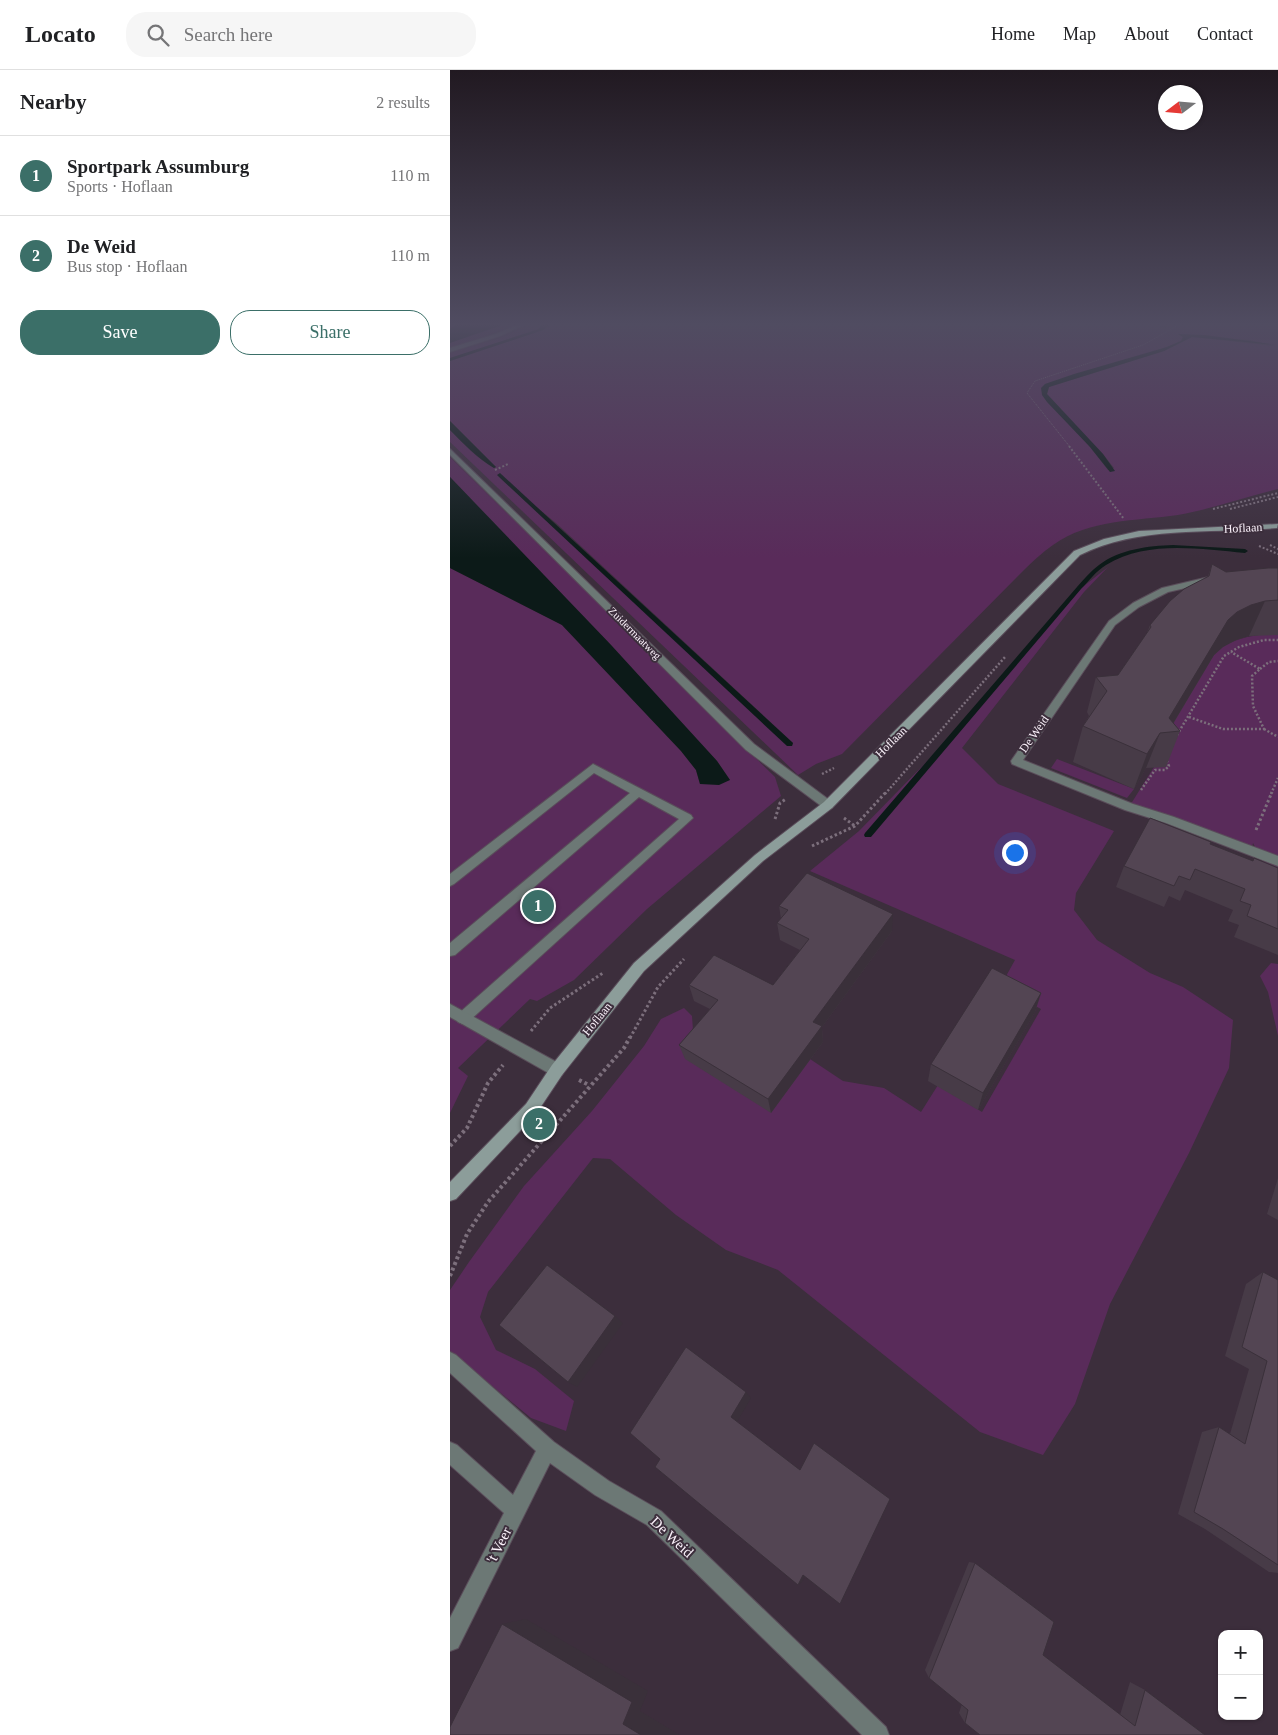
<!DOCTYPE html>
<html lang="en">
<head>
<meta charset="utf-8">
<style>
  :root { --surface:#fff; --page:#f6f6f6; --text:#202124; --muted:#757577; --line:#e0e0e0; --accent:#3b6f68 }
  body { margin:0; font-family:"Times New Roman",serif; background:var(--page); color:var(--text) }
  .controls { position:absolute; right:15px; bottom:15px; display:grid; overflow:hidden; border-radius:10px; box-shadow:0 1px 4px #0004 }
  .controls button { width:45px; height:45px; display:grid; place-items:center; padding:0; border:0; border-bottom:1px solid var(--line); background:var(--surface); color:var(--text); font:25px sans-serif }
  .compass { position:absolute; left:708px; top:15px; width:45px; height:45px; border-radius:50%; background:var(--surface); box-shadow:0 1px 4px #0004; rotate:254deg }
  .you { position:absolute; left:564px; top:782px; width:18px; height:18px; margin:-12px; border:4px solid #fff; border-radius:50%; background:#1a73e8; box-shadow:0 0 0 8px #1a73e833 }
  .badge { display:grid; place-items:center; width:32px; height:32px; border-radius:50%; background:var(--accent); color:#fff; font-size:16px; font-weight:700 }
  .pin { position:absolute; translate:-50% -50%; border:2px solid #fff; box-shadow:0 1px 5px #0006 }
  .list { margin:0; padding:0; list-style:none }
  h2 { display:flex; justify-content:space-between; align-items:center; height:65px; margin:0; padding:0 20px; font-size:21px }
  h2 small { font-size:16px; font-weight:400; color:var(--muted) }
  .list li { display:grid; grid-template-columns:32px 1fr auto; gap:15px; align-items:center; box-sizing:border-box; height:80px; padding:0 20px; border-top:1px solid var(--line) }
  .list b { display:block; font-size:19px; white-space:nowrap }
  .list p { margin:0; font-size:16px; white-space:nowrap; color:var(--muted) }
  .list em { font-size:16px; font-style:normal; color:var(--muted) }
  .actions { display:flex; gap:10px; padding:15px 20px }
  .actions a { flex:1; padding:11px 0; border:1px solid var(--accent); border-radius:20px; text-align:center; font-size:18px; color:var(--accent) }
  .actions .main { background:var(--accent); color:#fff }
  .icon { flex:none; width:28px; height:28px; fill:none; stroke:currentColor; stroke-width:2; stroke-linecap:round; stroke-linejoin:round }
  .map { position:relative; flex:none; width:828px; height:1665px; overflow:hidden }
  header { display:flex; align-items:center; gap:30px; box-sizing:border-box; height:70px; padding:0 25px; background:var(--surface); border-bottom:1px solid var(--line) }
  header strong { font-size:24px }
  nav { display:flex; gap:28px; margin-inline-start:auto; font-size:18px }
  .search { width:350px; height:45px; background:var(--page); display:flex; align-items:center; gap:12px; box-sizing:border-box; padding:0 18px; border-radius:20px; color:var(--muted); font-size:19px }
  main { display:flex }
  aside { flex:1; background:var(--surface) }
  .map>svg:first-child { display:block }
  .green { fill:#592b5a; fill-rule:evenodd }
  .water { fill:#0c1a18 }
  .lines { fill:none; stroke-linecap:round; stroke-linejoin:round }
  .stream { fill:#0c1a18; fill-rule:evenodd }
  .lane-casing { stroke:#5a4d5a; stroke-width:2 }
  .street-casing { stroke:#5a4d5a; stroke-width:2 }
  .secondary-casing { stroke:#5a4d5a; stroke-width:2 }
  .path-far4 { stroke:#7c6f7c; stroke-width:1; stroke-dasharray:1 1; stroke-linecap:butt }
  .path-far3 { stroke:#7c6f7c; stroke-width:2; stroke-dasharray:2 2; stroke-linecap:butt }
  .path-far2 { stroke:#7c6f7c; stroke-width:2.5; stroke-dasharray:2 2; stroke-linecap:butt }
  .path-far1 { stroke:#7c6f7c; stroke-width:3; stroke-dasharray:2.5 2.5; stroke-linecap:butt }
  .path { stroke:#7c6f7c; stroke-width:4; stroke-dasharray:3 3; stroke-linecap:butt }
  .lane { fill:#6c7875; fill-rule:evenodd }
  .street { fill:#6c7875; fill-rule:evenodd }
  .secondary { fill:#8c9d9a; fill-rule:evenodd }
  .wall { fill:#473b47 }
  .shaded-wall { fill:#3a303a }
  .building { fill:#534553; stroke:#3a303a }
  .labels { text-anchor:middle; stroke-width:4; stroke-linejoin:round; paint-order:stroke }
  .far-street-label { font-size:11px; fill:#faf1fa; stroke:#3c2e3c }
  .street-label { font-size:12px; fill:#faf1fa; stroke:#3c2e3c }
  .near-street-label { font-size:15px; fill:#faf1fa; stroke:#3c2e3c }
</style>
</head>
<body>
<header>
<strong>Locato</strong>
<div class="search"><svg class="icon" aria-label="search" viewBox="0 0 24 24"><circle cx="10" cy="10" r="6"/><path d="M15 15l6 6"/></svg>Search here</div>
<nav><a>Home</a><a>Map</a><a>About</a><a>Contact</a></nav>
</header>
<main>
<aside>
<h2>Nearby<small>2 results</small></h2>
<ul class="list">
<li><span class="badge">1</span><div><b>Sportpark Assumburg</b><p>Sports · Hoflaan</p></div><em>110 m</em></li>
<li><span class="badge">2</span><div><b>De Weid</b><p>Bus stop · Hoflaan</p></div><em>110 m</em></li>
</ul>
<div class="actions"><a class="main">Save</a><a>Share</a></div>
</aside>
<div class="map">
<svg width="828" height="1665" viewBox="0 0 828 1665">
  <rect width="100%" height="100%" fill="#3c2e3c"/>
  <g class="green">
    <path d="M0,255h67l-67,23z"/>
    <path d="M78,255h13l-2,4 -89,29v-5l52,-16z"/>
    <path d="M100,255h611l-1,2 6,2 1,-4h111v164c-33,8 -66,20 -100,26 -42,6 -89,4 -125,30 -10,7 -20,16 -29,25l-182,184 -26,10 -18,11 -348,-333v-12c14,14 26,28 44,38l2,-1 -46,-46v-60l93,-31zM729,264l71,6 25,6 -83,-9 -28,14 -115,36 -2,7 56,60 11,14 -6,2 -18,-23 -48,-53 3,-10 111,-33 25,-10 2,-3zM47,405l59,48 237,220 -1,3z"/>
    <path d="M0,387l325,320 6,19 -134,113 -73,71 -37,21 -7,-2 -72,69 10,8 -18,37v-545l112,57 119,126 15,19 4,14 30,-4 -13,-19 -106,-116 -161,-168z"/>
    <path d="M658,497l-24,25 -122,156 36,36 116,47 -38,62 -2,17 23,30 53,33 33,14 50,33 -4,48 -40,85 -79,151 -35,100 -32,51 -63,-23 -202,-162 -52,-20 -50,-35 -66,-56 -17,-1 -105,134 -8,25 16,33 39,19 39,32 -8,30 -35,-13 -81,-67v-61l19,-28 55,-76 68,-75 52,-65 17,-27 23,-11 8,8 1,14 78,82 39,-53 33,22 41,7 37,24 17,-27 44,27 59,-103 -41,-22 15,-27 -205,-89 49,-40 80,-82 136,-156z"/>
    <path d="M828,564v241l-11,-5 -14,-27 -2,9 -122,-45 25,-40 -1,-9c13,-22 53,-101 69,-111 17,-10 37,-13 56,-13z"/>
    <path d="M607,689l77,30 -7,9 -76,-30z"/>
    <path d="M821,893l7,1v72l-10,-44 -8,-16z"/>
  </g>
  <g class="water">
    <path d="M5,255h47l-52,18v-14z"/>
    <path d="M91,255h9l-7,5 -93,31v-3l89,-29z"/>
    <path d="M728,264l27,1 72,10 -85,-8 -28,14 -115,36 -2,7 56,60 12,17 -5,1 -20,-25 -43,-45 -5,-7 -1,-7 4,-4 29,-10 93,-27 14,-6 2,-4z"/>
    <path d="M0,351l46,46 -2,1c-17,-10 -30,-24 -44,-38z"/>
    <path d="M50,403l293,270 -1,3h-5l-290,-271z"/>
    <path d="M0,407l161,168 106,116 13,19 -11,5 -19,-1 -4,-14 -15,-19 -119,-126 -112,-57z"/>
  </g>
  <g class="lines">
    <path class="stream" d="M723,475l72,4 3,2 -3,2c-46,-4 -98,-13 -139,12 -10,6 -17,16 -25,24l-210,248h-6l-1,-2 1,-2 212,-246c7,-8 14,-16 22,-22 21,-16 49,-19 74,-20z"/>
    <defs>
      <path id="lane" d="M143,694l98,51 2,3 -225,204 -5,2 -5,-2 -2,-4 2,-4 221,-195 -40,-22 -184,158 -5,1v-13l180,-150 -36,-20 -140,111 -4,2v-12z"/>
      <g id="street">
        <path d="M67,255h7l-24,11 -50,16v-4l46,-14z"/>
        <path d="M0,379l304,295 78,58 2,3 -2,3h-8l-78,-58 -296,-295z"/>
        <path d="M763,506l4,3 -1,2 -48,11 -29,15 -24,18 -92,135 110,44 41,13 104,39v10l-112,-43 -41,-13 -113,-46 -1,-3 98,-140 24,-18 29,-15z"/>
        <path d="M0,934l112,61 2,5 -2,5 -5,2 -5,-2 -102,-58z"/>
        <path d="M0,1282l6,3 98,87 55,39 52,30 225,216 3,8h-27l-215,-210 -52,-30 -45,-32 -92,185 -8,3v-33l54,-105 -54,-48v-23l7,3 56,50 23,-44 -86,-78z"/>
      </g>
      <path id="secondary" d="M828,454l-1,4c-66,6 -137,-3 -197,27l-248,253 -69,53 -119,110 -82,104 -26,39 -80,85 -6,2v-19l76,-78 26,-39 82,-102 121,-108 69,-53 250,-251 30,-12 35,-8z"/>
    </defs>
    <use href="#lane" class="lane-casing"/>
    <use href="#street" class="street-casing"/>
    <use href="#secondary" class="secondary-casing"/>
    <path class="path-far4" d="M620,377l-43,-54 8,-12 108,-36 34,-19"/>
    <g class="path-far3">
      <path d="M619,376l55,73"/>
      <path d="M45,400l13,-6"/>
      <path d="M763,439l65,-16"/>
      <path d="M780,439l48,-12"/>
      <path d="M820,475l8,4"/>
      <path d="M809,476l19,8"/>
    </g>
    <g class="path-far2">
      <path d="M810,599l9,-7 9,-1"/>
      <path d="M739,647l34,12h41l-11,-23 -1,-30 8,-7 -29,-17"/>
      <path d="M814,659l14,8"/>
      <path d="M727,665l47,-79 15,-9 25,-7h14"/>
      <path d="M372,704l12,-6"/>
      <path d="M691,720l14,-20h10l4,-4 -3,-7"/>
      <path d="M435,724l120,-137"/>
      <path d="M821,724l7,-16"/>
    </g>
    <g class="path-far1">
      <path d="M394,748l11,8"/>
      <path d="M325,749l5,-16 6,-4"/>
      <path d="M806,760l16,-38"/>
      <path d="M362,776l43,-20 31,-34"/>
      <path d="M81,961l19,-23 53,-35"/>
      <path d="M180,968l28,-51 26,-28"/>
    </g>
    <g class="path">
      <path d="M129,1010l10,5"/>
      <path d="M0,1076l17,-18 21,-45 15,-18"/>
      <path d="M0,1206l17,-42 21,-32 136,-154 6,-11"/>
    </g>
    <use href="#lane" class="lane"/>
    <use href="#street" class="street"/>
    <use href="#secondary" class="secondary"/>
  </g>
  <g class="wall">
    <path d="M762,494l14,8 52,-4v67l-29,1 -13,4 -13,7 -9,8 -41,69 7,7 -14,36 -20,1 -12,21 -61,-27 10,-36 6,-10 -2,-4 9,-35 22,-2 29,-42 3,-8 58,-49z"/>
    <path d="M760,774l43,17 25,7v87l-44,-18 5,-12 -11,-4 5,-11 -48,-20 -5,11 -11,-5 -5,11 -48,-20 8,-21z"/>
    <path d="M329,836l113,25 -70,96 1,15 -52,71 -86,-54 -6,-14 31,-36 -16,-8 -5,-16h84l27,-35 -20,-10 -3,-17 4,-4z"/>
    <path d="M591,923l-6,19 -57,98 -50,-29 3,-17z"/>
    <path d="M828,1108v42l-11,-6z"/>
    <path d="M813,1202l15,8v293l-9,-1 -64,-43 -27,-15 24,-82 17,-5 11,7 19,-65 -24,-13 21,-72z"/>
    <path d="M519,1492l6,1 68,92 77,60 10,-33 15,8 60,45 -240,-12 -6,-10 3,-9 -33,-26 -4,-8z"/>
  </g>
  <g class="shaded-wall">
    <path d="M815,531l-16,35 -13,4 -13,7 -9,8 -46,77 1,-14 59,-98 9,-8 14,-7z"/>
    <path d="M710,663l-14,35 -12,21 13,-35z"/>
    <path d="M443,844l-1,17 -70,96 1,15 -52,71 -3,-14 45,-77z"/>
    <path d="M591,923l-6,19 -57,98 5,-17z"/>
    <path d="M165,1246l8,7 -46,64 -9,-5z"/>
    <path d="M296,1322l5,6 -14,24 -6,-5z"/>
    <path d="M357,1503l-5,9 -4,3 5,-10z"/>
    <path d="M76,1549l122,72 -8,20 40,24h-39l-18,-11 -121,-100z"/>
  </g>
  <g class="building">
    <path d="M762,494l14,8 42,-4h10v32l-13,1 -14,4 -14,7 -9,8 -59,98 11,13 -20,2 -13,21 -64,-28 24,-35 -11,-14 22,-2 33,-48 -1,-2 20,-24 14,-12 25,-13z"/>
    <path d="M700,748l61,24 -1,2 43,17 1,-3 24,10v61l-31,-13 4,-11 -11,-4 5,-12 -50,-20 -5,11 -11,-4 -5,10 -50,-20z"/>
    <path d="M357,803l86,41 -80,108 9,4 -54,73 -89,-54 39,-45 -29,-15 25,-30 59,30 36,-46 -32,-16 11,-13 -9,-4z"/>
    <path d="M542,898l49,25 -58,100 -52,-29z"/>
    <path d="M97,1195l68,51 -47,66 -69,-57z"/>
    <path d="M813,1202l15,8v285l-55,-36 -29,-17 25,-85 26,17 22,-83 -25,-14z"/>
    <path d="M236,1277l60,45 -15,25 69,53 14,-27 76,56 -50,105 -37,-29 -5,10 -143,-118 5,-8 -30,-26z"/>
    <path d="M525,1493l79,59 -11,33 92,71 10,-36 60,45h-225l-15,-12 3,-13 -39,-32z"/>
    <path d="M52,1554l130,78 -9,22 18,11h-191v-8z"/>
  </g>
  <linearGradient id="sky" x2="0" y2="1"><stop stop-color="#211921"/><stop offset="0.52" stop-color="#504c61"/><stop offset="1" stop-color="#504c61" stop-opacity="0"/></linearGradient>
  <rect width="828" height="488" fill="url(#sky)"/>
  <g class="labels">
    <g class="far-street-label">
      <text transform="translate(185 563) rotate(45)" y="4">Zuidermaatweg</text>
    </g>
    <g class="street-label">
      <text transform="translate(793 458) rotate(-3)" y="4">Hoflaan</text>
      <text transform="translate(584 664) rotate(-55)" y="4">De Weid</text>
      <text transform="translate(441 672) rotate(-45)" y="4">Hoflaan</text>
      <text transform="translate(147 949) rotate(-51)" y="4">Hoflaan</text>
    </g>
    <g class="near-street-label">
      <text transform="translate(222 1467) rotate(43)" y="5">De Weid</text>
      <text transform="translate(49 1475) rotate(-63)" y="5">'t Veer</text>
    </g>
  </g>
</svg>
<div class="controls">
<button>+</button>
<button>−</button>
</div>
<svg class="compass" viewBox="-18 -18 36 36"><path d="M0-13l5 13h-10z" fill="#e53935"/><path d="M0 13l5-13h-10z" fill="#757577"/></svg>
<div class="you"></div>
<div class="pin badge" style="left:88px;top:836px">1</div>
<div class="pin badge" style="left:89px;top:1054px">2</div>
</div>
</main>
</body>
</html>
